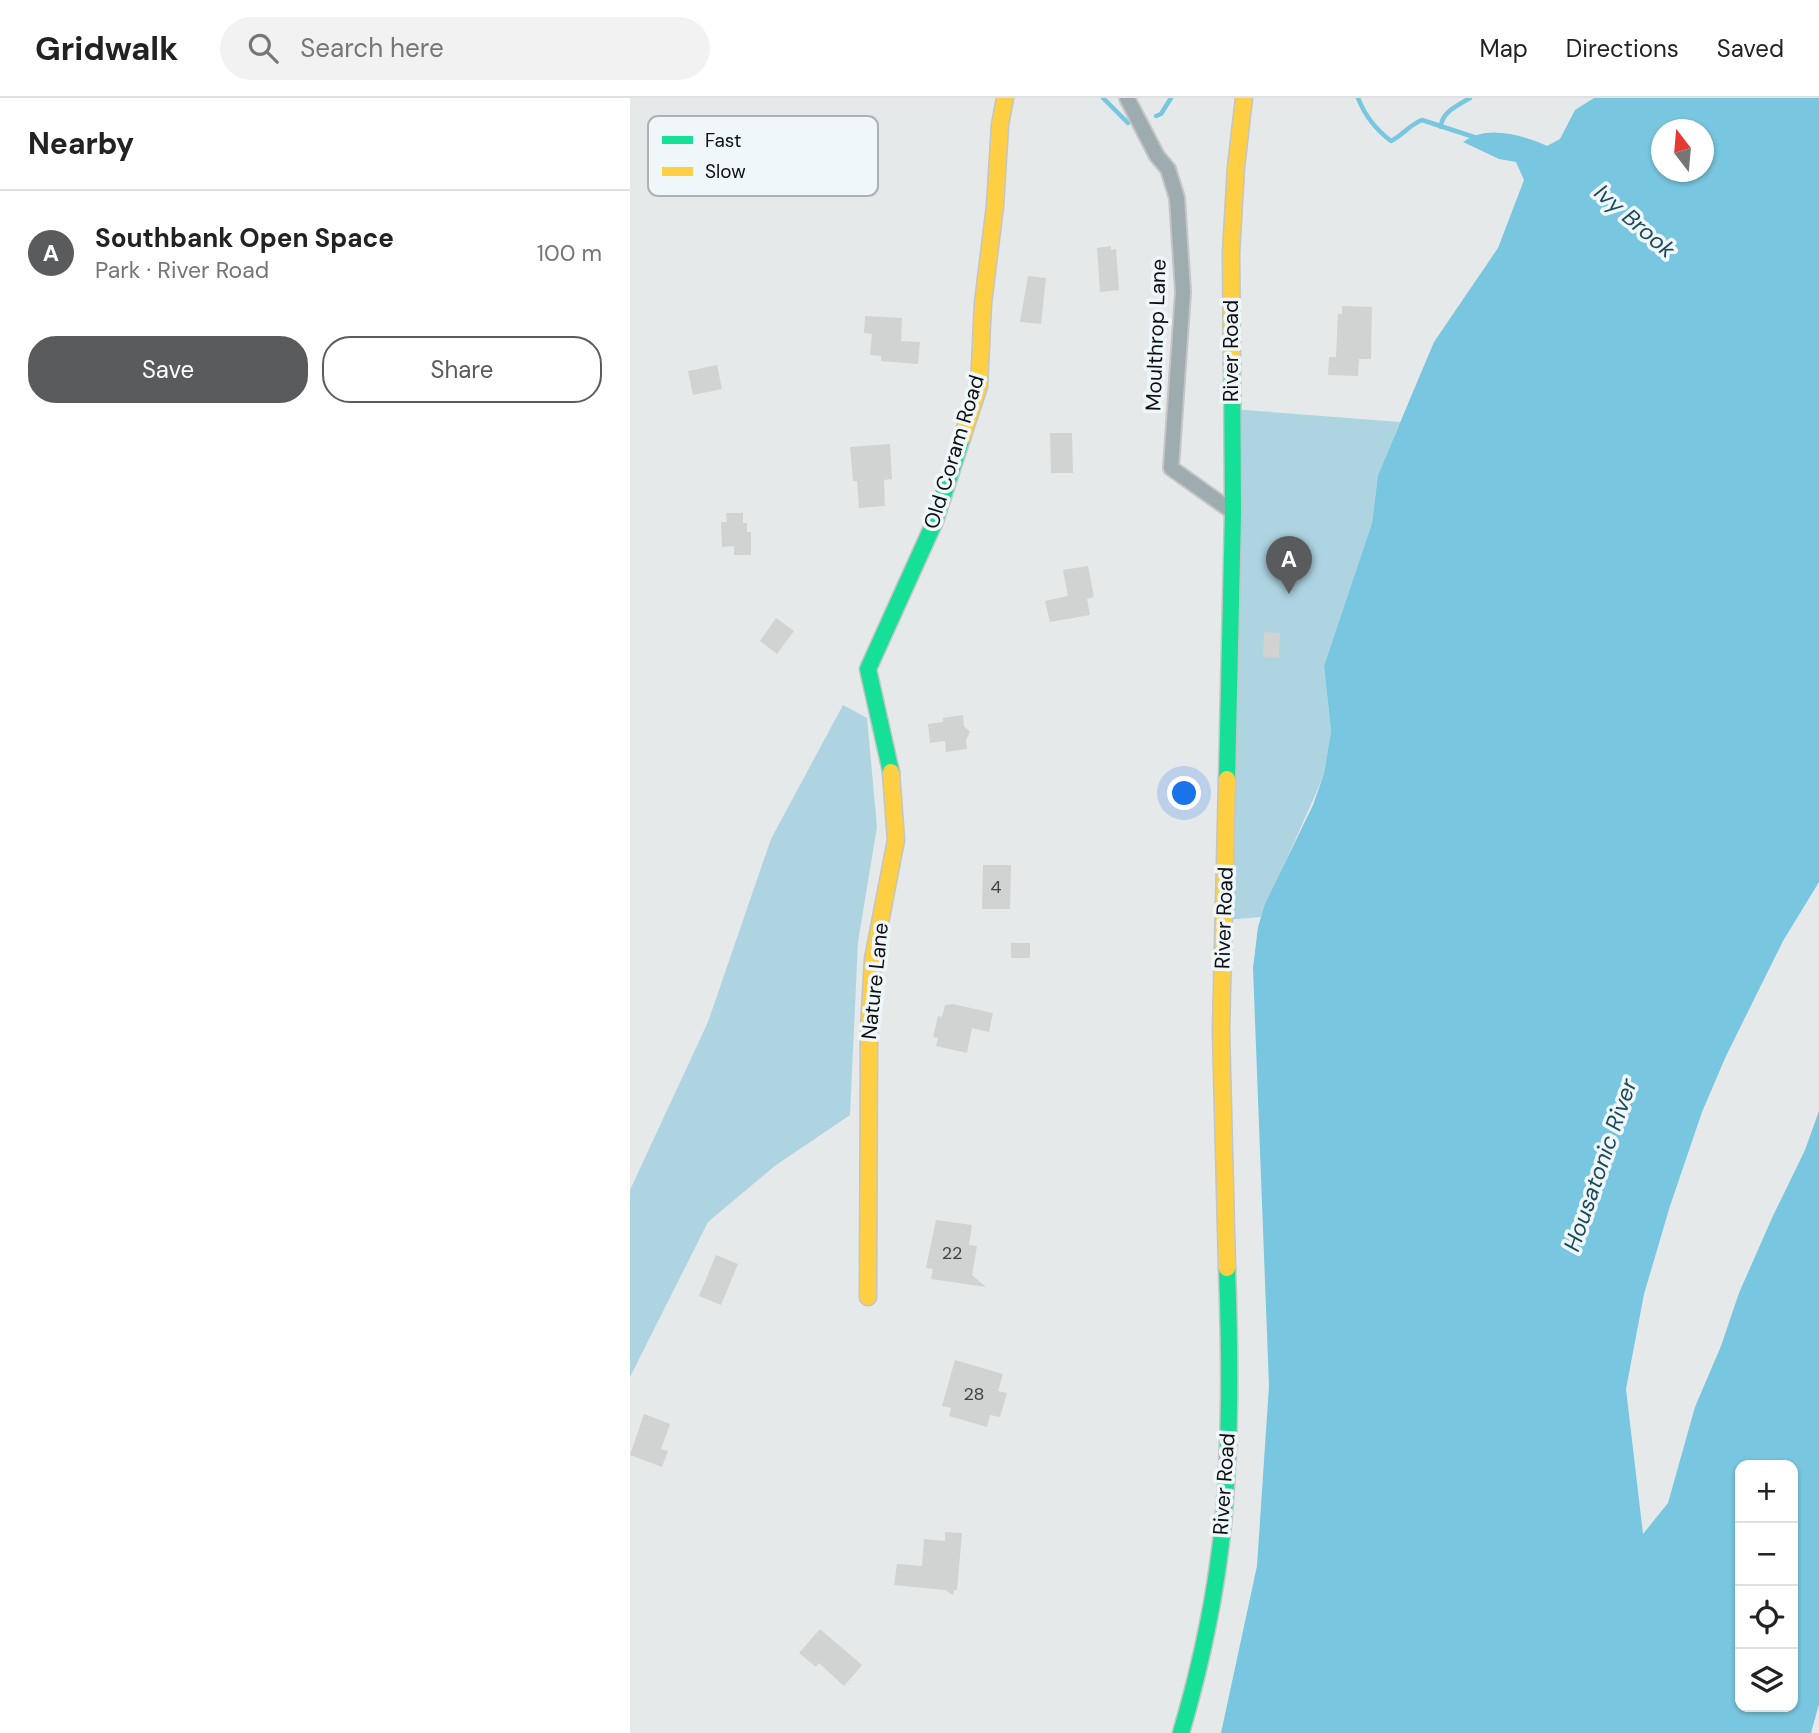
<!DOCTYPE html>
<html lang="en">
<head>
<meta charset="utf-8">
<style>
  :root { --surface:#fff; --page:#f2f2f2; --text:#222; --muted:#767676; --line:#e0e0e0; --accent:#595b5c }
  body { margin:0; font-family:"DM Sans",sans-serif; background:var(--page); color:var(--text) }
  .controls { position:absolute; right:21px; bottom:21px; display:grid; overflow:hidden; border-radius:14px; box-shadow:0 2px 5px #0004 }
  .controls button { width:63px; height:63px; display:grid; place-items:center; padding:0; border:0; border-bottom:2px solid var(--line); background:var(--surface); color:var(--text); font:35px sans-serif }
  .compass { position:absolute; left:1021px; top:21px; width:63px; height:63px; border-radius:50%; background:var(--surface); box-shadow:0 2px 5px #0004; rotate:344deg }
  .you { position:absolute; left:555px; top:696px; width:24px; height:24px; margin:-18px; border:5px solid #fff; border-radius:50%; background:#1a73e8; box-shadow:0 0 0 10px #1a73e833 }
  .badge { display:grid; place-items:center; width:46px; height:46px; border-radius:50%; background:var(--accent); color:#fff; font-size:23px; font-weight:700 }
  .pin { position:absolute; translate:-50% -58px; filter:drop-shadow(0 2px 4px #0008) }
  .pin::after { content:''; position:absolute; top:37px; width:24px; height:21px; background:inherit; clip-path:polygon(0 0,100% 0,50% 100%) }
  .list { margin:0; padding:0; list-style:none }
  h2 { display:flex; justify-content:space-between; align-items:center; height:91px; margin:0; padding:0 28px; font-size:30px }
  h2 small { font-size:23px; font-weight:400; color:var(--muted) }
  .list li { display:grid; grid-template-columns:46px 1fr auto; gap:21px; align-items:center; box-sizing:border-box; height:126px; padding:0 28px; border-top:2px solid var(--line) }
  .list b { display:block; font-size:26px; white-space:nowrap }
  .list p { margin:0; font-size:23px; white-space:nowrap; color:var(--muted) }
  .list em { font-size:23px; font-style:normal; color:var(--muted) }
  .actions { display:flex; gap:14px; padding:21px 28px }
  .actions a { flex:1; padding:16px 0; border:2px solid var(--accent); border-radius:28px; text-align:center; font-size:24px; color:var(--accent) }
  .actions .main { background:var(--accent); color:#fff }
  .icon { flex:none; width:38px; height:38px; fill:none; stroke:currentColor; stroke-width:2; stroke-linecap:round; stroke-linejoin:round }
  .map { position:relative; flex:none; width:1189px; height:1635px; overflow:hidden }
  header { display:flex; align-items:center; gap:42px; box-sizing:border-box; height:98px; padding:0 35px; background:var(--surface); border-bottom:2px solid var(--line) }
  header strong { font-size:33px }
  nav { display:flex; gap:38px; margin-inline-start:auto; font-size:24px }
  .search { width:490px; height:63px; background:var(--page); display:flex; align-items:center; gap:18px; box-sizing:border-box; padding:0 24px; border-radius:38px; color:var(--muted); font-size:26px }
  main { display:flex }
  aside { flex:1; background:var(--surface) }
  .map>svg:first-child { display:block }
  .green { fill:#aed4e2 }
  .water { fill:#78c6df; fill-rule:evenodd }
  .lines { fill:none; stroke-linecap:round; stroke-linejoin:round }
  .stream { stroke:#78c6df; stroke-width:4.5 }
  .building { fill:#d1d2d2 }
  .street-casing { stroke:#c3c5c6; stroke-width:18 }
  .fast-casing { stroke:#c3c5c6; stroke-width:19 }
  .slow-casing { stroke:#c3c5c6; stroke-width:19 }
  .street { stroke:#9eabaf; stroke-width:14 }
  .fast { stroke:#16e098; stroke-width:16 }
  .slow { stroke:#ffcf43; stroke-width:16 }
  .labels { text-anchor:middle; stroke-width:7; stroke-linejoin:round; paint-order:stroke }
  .number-label { font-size:18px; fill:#404242 }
  .street-label { font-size:21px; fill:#0d0f10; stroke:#f0f7fa }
  .water-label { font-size:23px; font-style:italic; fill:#1c4a59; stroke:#f0f7fa }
  .key { fill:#f0f7fa; stroke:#acb1b4; stroke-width:2 }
  .key-label { font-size:19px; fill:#0d0f10 }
</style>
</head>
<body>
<header>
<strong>Gridwalk</strong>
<div class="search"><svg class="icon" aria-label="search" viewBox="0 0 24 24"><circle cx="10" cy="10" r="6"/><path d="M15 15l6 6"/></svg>Search here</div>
<nav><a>Map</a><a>Directions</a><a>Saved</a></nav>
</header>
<main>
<aside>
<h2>Nearby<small></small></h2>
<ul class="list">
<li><span class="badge">A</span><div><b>Southbank Open Space</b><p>Park · River Road</p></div><em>100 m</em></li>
</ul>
<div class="actions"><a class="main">Save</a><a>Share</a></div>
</aside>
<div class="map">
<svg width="1189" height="1635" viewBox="0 0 1189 1635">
  <rect width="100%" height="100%" fill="#e5e9ea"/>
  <g class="green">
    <path d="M602,311l168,13 -22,53 -6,48 -48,143 7,65 -7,44 -63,142 -35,3z"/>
    <path d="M213,607l24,13 10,109 -19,115 -8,173 -74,50 -68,57 -78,155v-187l78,-168 63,-183z"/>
  </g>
  <path class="water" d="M964,0h225v784l-36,59 -57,115 -24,56 -32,94 -26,88 -18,95 17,145 25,-31 27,-96 26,-61 18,-53 33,-75 33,-68 14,-39v593l-8,29h-590l36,-167 12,-180 -16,-418 5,-41 7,-23 48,-99 11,-31 7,-43 -7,-65 48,-143 6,-48 56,-133 64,-94 26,-68 -8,-18 -17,-3 -36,-17c24,-18 59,-7 84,4l13,-7 15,-29zM1031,32h42v42h-42zM1110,1367h53v242h-53z"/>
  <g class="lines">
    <g class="stream">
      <path d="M473,0l25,25"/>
      <path d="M728,0c7,18 17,31 33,43 12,-6 18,-16 31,-21l52,17"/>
      <path d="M526,18l5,-2 10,-16"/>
      <path d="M811,29c0,-15 18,-22 29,-29"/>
    </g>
  </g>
  <g class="building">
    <path d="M481,148v4l5,-1 3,41 -19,2 -3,-44z"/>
    <path d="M398,178l18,2 -5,46 -21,-2z"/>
    <path d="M712,208l30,1 -1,52h-12l-1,17 -30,-1 1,-18h7l2,-43h4z"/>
    <path d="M235,218l37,2 -1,23 19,1 -2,22 -37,-3v-5l-11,-1 2,-21 -8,-1z"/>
    <path d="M87,267l5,24 -29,6 -5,-24z"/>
    <path d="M420,335h22l1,40h-22z"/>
    <path d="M260,346l2,35 -8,1 1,26 -26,2 -2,-27h-4l-3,-34z"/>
    <path d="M96,415h17v10h4v9h4v23h-17v-9l-12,1 -1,-25h6z"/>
    <path d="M458,468l6,31 -7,2 3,16 -40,7 -5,-21 23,-5 -5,-26z"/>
    <path d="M146,520l18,13 -17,23 -17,-13z"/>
    <path d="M634,534l16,1 -1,25 -16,-1z"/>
    <path d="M333,617l1,11 6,6 -4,8 1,9 -21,3 -1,-11 -15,2 -2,-19 15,-2v-4z"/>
    <path d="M353,767h28l-1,44h-28z"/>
    <rect x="381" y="845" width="19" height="15"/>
    <path d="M323,906l40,9 -4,19 -17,-4 -5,25 -31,-7 2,-8 -5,-1 5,-21 4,1 3,-12z"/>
    <path d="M306,1122l36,5 -3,20 8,1 -5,29 14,12 -55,-8 2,-10 -7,-1z"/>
    <path d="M86,1157l22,9 -17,41 -22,-9z"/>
    <path d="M325,1262l48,14 -5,17 9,2 -7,24 -10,-2 -3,12 -38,-11 2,-8 -9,-2z"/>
    <path d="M14,1316l26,10 -9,25 7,2 -6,16 -32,-12z"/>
    <path d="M315,1434l17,1 -5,57h-3l-1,5 -8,-5 -51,-5 3,-21 25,2 2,-27 21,2z"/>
    <path d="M190,1531l42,36 -18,21 -25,-23 -3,4 -17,-14z"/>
  </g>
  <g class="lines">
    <defs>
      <path id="street" d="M497,0l30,58 11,13 9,29 6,94 -12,176 62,44"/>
      <g id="fast">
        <path d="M261,674l-23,-103 67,-148 27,-83"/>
        <path d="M597,681l6,-267 -1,-149"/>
        <path d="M551,1635c20,-68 35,-138 42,-209 8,-85 7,-170 4,-256"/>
      </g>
      <g id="slow">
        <path d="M602,265l-1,-110 5,-86 8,-69"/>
        <path d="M332,340l17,-52 4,-83 12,-97 5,-81 5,-27"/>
        <path d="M597,681l-6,252 6,237"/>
        <path d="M238,1199l1,-268 4,-70 23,-119 -5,-68"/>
      </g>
    </defs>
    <use href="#street" class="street-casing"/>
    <use href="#fast" class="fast-casing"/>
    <use href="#slow" class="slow-casing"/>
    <use href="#street" class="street"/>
    <use href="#fast" class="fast"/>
    <use href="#slow" class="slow"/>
  </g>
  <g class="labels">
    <g class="number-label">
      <text x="366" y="795">4</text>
      <text x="322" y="1161">22</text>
      <text x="344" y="1302">28</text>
    </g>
    <g class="street-label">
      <text transform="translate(526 237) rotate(-88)" y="7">Moulthrop Lane</text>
      <text transform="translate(601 253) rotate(-90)" y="7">River Road</text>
      <text transform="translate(324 354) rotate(-73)" y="7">Old Coram Road</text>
      <text transform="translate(594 820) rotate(-88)" y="7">River Road</text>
      <text transform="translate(245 883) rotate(-84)" y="7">Nature Lane</text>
      <text transform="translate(594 1386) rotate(-86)" y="7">River Road</text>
    </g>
    <g class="water-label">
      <text transform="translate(1005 123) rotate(41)" y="8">Ivy Brook</text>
      <text transform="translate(970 1067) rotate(-71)" y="8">Housatonic River</text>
    </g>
  </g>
  <rect x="18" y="18" width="230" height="80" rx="10" class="key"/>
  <rect x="32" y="38" width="31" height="8" fill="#16e098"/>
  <rect x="32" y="69" width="31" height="9" fill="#ffcf43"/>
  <g class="key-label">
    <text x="75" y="49">Fast</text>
    <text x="75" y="80">Slow</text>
  </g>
</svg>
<div class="controls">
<button>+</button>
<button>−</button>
<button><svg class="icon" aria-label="locate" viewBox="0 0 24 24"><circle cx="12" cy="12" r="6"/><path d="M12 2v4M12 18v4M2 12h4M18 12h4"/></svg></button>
<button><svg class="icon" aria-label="layers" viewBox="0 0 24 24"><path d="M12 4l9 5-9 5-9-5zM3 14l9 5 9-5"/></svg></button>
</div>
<svg class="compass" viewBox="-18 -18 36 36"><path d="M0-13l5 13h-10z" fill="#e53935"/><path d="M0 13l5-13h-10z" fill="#767676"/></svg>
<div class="you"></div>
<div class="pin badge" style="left:659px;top:496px">A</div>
</div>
</main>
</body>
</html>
